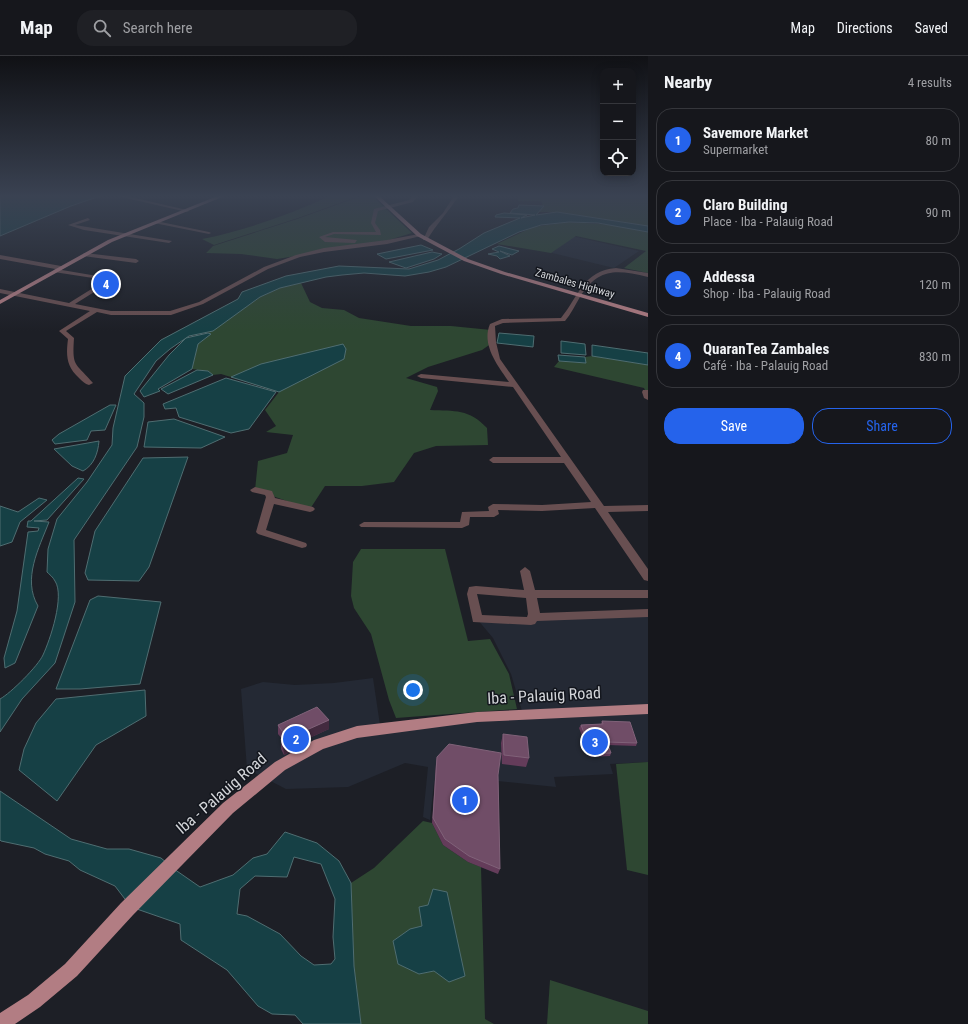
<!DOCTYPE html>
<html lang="en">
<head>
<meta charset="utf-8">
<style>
  :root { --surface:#16171c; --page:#1f2025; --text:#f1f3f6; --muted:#9e9fa3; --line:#35363b; --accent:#2563eb }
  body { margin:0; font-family:"Roboto Condensed",sans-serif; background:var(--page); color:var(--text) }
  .controls { position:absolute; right:12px; top:12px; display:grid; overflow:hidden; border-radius:8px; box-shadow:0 2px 10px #0003 }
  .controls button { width:36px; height:36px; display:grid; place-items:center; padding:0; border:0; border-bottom:1px solid var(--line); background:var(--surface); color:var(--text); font:20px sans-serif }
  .you { position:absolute; left:413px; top:634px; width:14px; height:14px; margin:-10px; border:3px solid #fff; border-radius:50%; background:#1a73e8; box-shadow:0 0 0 6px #1a73e833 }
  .badge { display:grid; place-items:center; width:26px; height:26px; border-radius:50%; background:var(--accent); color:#fff; font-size:13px; font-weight:700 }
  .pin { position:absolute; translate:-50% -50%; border:2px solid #fff; box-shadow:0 1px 4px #0006 }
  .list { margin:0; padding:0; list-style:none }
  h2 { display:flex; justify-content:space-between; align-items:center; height:52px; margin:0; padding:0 16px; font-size:17px }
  h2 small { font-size:13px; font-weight:400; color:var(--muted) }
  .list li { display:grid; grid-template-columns:26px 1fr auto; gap:12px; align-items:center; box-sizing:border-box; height:64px; margin:0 8px 8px; padding:0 8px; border:1px solid var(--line); border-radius:16px }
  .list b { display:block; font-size:15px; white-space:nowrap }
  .list p { margin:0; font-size:13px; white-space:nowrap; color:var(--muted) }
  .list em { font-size:13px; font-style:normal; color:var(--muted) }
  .actions { display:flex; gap:8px; padding:12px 16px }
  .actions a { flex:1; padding:9px 0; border:1px solid var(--accent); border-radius:16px; text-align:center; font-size:14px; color:var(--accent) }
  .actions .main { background:var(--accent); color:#fff }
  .icon { flex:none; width:22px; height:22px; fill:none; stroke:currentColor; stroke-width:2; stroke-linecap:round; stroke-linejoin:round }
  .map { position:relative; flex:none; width:648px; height:968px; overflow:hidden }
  header { display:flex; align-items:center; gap:24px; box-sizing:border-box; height:56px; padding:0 20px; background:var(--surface); border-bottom:1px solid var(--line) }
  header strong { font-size:19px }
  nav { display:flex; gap:22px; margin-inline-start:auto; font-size:14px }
  .search { width:280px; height:36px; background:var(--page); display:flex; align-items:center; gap:10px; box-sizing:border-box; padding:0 14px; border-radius:16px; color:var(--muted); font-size:15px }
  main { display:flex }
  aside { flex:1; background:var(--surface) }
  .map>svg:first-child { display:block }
  .built { fill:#242934 }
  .green { fill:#2e4732 }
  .water { fill:#164045; stroke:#4f6d71; fill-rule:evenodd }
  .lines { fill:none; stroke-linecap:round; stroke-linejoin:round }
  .minor { fill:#684f51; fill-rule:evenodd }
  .major { fill:#b27d83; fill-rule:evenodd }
  .wall { fill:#643c5a }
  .shaded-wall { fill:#432a3f }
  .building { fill:#704d67; stroke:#806279 }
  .labels { text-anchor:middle; stroke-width:3; stroke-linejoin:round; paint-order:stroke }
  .far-street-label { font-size:11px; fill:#d3d5d9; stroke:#13161d }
  .near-street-label { font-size:16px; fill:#d3d5d9; stroke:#13161d }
</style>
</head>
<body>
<header>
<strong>Map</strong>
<div class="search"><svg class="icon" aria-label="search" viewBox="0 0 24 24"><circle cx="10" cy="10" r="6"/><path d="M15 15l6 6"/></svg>Search here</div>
<nav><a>Map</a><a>Directions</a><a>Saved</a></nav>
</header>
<main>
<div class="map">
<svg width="648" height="968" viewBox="0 0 648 968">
  <rect width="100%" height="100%" fill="#1d1f26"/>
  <g class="built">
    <path d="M567,179l72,16 -25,17 -74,-18z"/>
    <path d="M648,558v148l-38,2 3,10 -59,3 2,10 -59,-6 1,93 -30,-12 -25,-17 -9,-63 -4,38 -7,-3 5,-50 -23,-4 -57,24 -62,2 -39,-20 -6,-80 22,-7 32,3 39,-2 39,-5 7,47 142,-14 -11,-37 -18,-36 -16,-19z"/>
  </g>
  <g class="green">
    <path d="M332,139h30l-64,23 -84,27 -12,-6c45,-9 89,-25 130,-44z"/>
    <path d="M364,139h7l41,38 -30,9 -105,17 -36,-5 -35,-1 7,-7 84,-27z"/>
    <path d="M518,139h130v31l-91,-14h-18l4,-6 -2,-5h-23z"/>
    <path d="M569,166l45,3 34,7v41l-24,-5 22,-17 -70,-15 -25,17 -54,-9 36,-17z"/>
    <path d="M301,227l9,19 12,6 22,2 15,8 52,8h40l40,4 1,13 -10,7 -54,17 -22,11 31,9 1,4 -8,19c25,1 39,-1 57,18l1,17 -52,1 -22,7 -20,29 -32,4h-37l-15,23 -55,-19 3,-29 29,-8 6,-18 -27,-3 10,-6 -11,-16 14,-18 -58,-18 -8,1 -5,-4 -16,-2 6,-25 13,-10 -3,-1 52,-36 20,-9z"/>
    <path d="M592,300l56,9v32l-4,-9 -90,-21 5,-6 27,2 -1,-6z"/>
    <path d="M361,493h84l23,92 22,-2 19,35 8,35 -121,9 -7,-18 -18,-66 -17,-26 -3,-12 2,-34z"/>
    <path d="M648,706v113l-21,-5 -11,-106z"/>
    <path d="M423,765l9,2 11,22 25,17 13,5 4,152 9,5h-133l-7,-58 -3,-83 23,-15z"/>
    <path d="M550,924l98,31v13h-101z"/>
  </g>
  <g class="water">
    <path d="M0,139h103l-32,11 -71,30z"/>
    <path d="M519,149l25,1 -8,9 21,-3 91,14v6l-50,-9 -29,-1 -28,3 -22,7 -73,35 -17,5 -24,4 -41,-3 -22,2 -16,2 -46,11 -20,9 -47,34 -24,5 -19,13 -14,12 -22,33 10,9v14l-7,30 -63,93 1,62 -20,61 -33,36 -22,33v-33c11,-6 38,-33 43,-44 7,-15 22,-59 12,-74 -2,-4 -6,-7 -8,-9l1,-23 9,-30 30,-37 25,-37 1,-17 12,-52 36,-36 77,-41 4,-7 44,-16 53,-10 70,3 29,-9 21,-11 25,-16 36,-15 -25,-1 1,-2 8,-2 23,2 -6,3 14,-3 -25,-2 3,-4 5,-1z"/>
    <path d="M421,189l12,5 -47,9 -9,-5z"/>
    <path d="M499,190l20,5 -7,4 -12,-4 10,5 -10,3 -3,-3 -9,-2 11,-2 -7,-3z"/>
    <path d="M432,196l10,2 -8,5 -28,9 -17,-6z"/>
    <path d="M208,277l3,1 -13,10 -6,25 -34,20 2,2 -16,6 -4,-6 29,-36 17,-17z"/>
    <path d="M499,277l35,3 -1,11 -36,-4z"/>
    <path d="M561,285l24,3 1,11 -25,-2z"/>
    <path d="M343,288l3,5 -2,10 -65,33 -48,-15 30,-13z"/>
    <path d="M592,289l56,8v12l-56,-9z"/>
    <path d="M558,299l27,2 1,6 -27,-2z"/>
    <path d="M197,314l11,1 5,4 -45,19 -7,-5z"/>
    <path d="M226,322l50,14 -27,37 -18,4 -52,-16 -3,-9 -11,1 -2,-5z"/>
    <path d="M110,349h6l-11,25 -14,1 -4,9 -32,4 -3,-4 7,-6z"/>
    <path d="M174,363l51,18 -24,11 -57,-1 4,-25z"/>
    <path d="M99,385c-1,12 -5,24 -16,30l-11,-5 -18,-17z"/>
    <path d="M188,401l-39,110 -10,14 -51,-1 -3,-7 10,-42 48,-73z"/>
    <path d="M78,422l6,1 -37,41 -13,1 15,1c-10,26 -27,57 -11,84l-23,57 -10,5 -1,-10 13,-47 11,-79 10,-1 1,-3 -12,-1 1,-6h3z"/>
    <path d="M39,442l8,2 -27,22 -8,20 -12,4v-40l18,6z"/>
    <path d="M98,540l63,6 -21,82 -60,5h-24l34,-89z"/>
    <path d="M145,634l1,26 -50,29 -39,56 -38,-31 5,-21 12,-26 20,-24z"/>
    <path d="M0,735l71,48 36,10h22l32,9 13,11 26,18 33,-12 20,-17 14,-4 18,-22 32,11 22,18 12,22 3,83 7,58h-58l-8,-9 -23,-1 -14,-8 -31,-36 -46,-30 -1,-16 -49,-17 -16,-21 -35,-16 -11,-9 -24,-7 -11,-6 -33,-7 -1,-1zM294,801l27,7 14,35 -2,38 2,22 -4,5 -17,1 -13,-9 -21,-22 -33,-18 -10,-2 3,-25 15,-13 32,1z"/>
    <path d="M433,833l14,3 18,84 -16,6 -15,-11 -15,3 -21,-10 -5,-23 17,-12 12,-3 -3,-19 9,-2z"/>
  </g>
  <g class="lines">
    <g class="minor">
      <path d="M122,139l65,15 2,1 -2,1 -70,-16z"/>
      <path d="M414,139h5l-6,7 -35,9 -3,12 5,7 1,5 -47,-1 -9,3 32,3 -2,3 -30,-1 -6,-5 14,-5h43l-5,-9 3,-14 35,-9z"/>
      <path d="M454,140l4,1c-10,15 -22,28 -31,43h-4l6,-13 14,-14z"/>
      <path d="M88,162l2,2 -15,5 97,16 -3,2 -85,-13 -16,-5z"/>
      <path d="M156,165l53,11 2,1 -2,1 -55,-11z"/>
      <path d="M419,178l2,2 -34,8 -63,8 -24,5 -32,12 -65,35 -32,11h-60l-14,-3 -31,19 8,7c-2,30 1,24 19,45l-4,2c-4,-1 -7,-4 -10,-7 -13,-12 -13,-23 -11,-39l-9,-8 31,-20 -90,-18v-4l69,14 37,-23 -52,-8v-2l2,-1 59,10 -40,25 36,7h59l29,-9 65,-35 32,-12 28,-7 63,-8z"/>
      <path d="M85,197l51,6 3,2 -3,2 -53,-7v-2z"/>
      <path d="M0,199l61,11 3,2 -3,2 -61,-11z"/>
      <path d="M616,212l32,5v4c-31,-7 -49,-10 -68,20 -5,8 -9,17 -15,24l-62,2 -8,3 1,16 4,17 104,147 44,-1v6l-40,1 40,57v12l-4,-1 -49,-72 -53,3 -44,-1 1,4 -5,3h-24l-1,8 -7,3 -101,-1 -2,-2 5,-3h96l2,-10 27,-1 -1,-4 5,-3 49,1 49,-3 -27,-39h-71l-4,-3 4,-3h68l-48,-70 -92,-9 -4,-2 4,-2 88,8c-11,-16 -28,-37 -19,-58l12,-5 59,-1c18,-22 22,-47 55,-50z"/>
      <path d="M643,334h5v10l-4,-2 -2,-6z"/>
      <path d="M255,431l17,4 3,7 38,9 2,2 -2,2 -3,1 -36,-8 -8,26 40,13 1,2 -1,2 -4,1 -44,-14 -2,-2 10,-35 -1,-2 -13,-3 -2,-2z"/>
      <path d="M525,511l5,4 5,19h113v8h-111l3,15 108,-4v8l-111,4 -2,3 -4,1 -58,-3 -6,-28 2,-7 7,-1 48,4 -4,-19zM477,538l49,4 2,16 -1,3 -45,-2z"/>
    </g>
    <g class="major">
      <path d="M220,139h7l-115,47 -112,62v-4l108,-60z"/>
      <path d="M373,139h5l43,39 47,25 37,13 143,41v4l-147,-43 -37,-13 -47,-25z"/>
      <path d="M648,648v10l-171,8 -120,16 -34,11 -38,21 -52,43 -100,102 -56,61 -37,31 -25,17h-15v-11l28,-18 37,-31 56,-61 102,-100 52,-41 39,-22 43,-14 120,-14z"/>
    </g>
  </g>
  <g class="wall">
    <path d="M329,664v9l-35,16v5l-10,5 -3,-6v-10h1l-4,-5v-9z"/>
    <path d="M602,665l35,22 -1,3 -28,-1 3,8 -1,3 -20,1 -11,-29 2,-3 20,-1z"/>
    <path d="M503,678l26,24 -3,9 -24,-3 -1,-21z"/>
    <path d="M437,701l61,18 2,94 -2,5 -30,-12 -25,-17 -11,-22 4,-60z"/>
  </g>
  <path class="shaded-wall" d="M329,664v9l-35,16v5l-10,5 -1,-9 8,-9z"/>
  <g class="building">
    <path d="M317,651l12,13 -38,17 2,4 -10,5 -2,-7 5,-2 -8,-12z"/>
    <path d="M602,665l28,1 7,21 -30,-1 4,11 -19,1 -11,-29 22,-1z"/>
    <path d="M503,678l24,3 2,21 -25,-3z"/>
    <path d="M449,688l52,9 -3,22 2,94 -31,-13 -24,-17 -12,-21 4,-61z"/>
  </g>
  <linearGradient id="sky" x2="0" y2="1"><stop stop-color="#101115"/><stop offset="0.51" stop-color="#3a4252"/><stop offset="1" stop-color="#3a4252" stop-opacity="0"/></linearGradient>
  <rect width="648" height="275" fill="url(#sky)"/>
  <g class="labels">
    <g class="far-street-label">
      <text transform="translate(575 227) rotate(16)" y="4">Zambales Highway</text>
    </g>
    <g class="near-street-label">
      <text transform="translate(544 639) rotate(-3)" y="6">Iba - Palauig Road</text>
      <text transform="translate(221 737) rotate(-41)" y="6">Iba - Palauig Road</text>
    </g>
  </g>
</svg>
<div class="controls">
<button>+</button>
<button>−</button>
<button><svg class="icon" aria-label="locate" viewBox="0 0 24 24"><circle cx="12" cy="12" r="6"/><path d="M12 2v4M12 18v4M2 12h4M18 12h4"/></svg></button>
</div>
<div class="you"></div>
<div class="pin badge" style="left:465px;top:744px">1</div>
<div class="pin badge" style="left:296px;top:683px">2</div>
<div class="pin badge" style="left:595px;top:686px">3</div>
<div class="pin badge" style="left:106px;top:228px">4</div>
</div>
<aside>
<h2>Nearby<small>4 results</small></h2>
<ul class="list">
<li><span class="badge">1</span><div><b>Savemore Market</b><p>Supermarket</p></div><em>80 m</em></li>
<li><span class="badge">2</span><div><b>Claro Building</b><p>Place · Iba - Palauig Road</p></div><em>90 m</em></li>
<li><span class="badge">3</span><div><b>Addessa</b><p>Shop · Iba - Palauig Road</p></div><em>120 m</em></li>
<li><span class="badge">4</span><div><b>QuaranTea Zambales</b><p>Café · Iba - Palauig Road</p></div><em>830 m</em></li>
</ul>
<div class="actions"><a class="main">Save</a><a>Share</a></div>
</aside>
</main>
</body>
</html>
